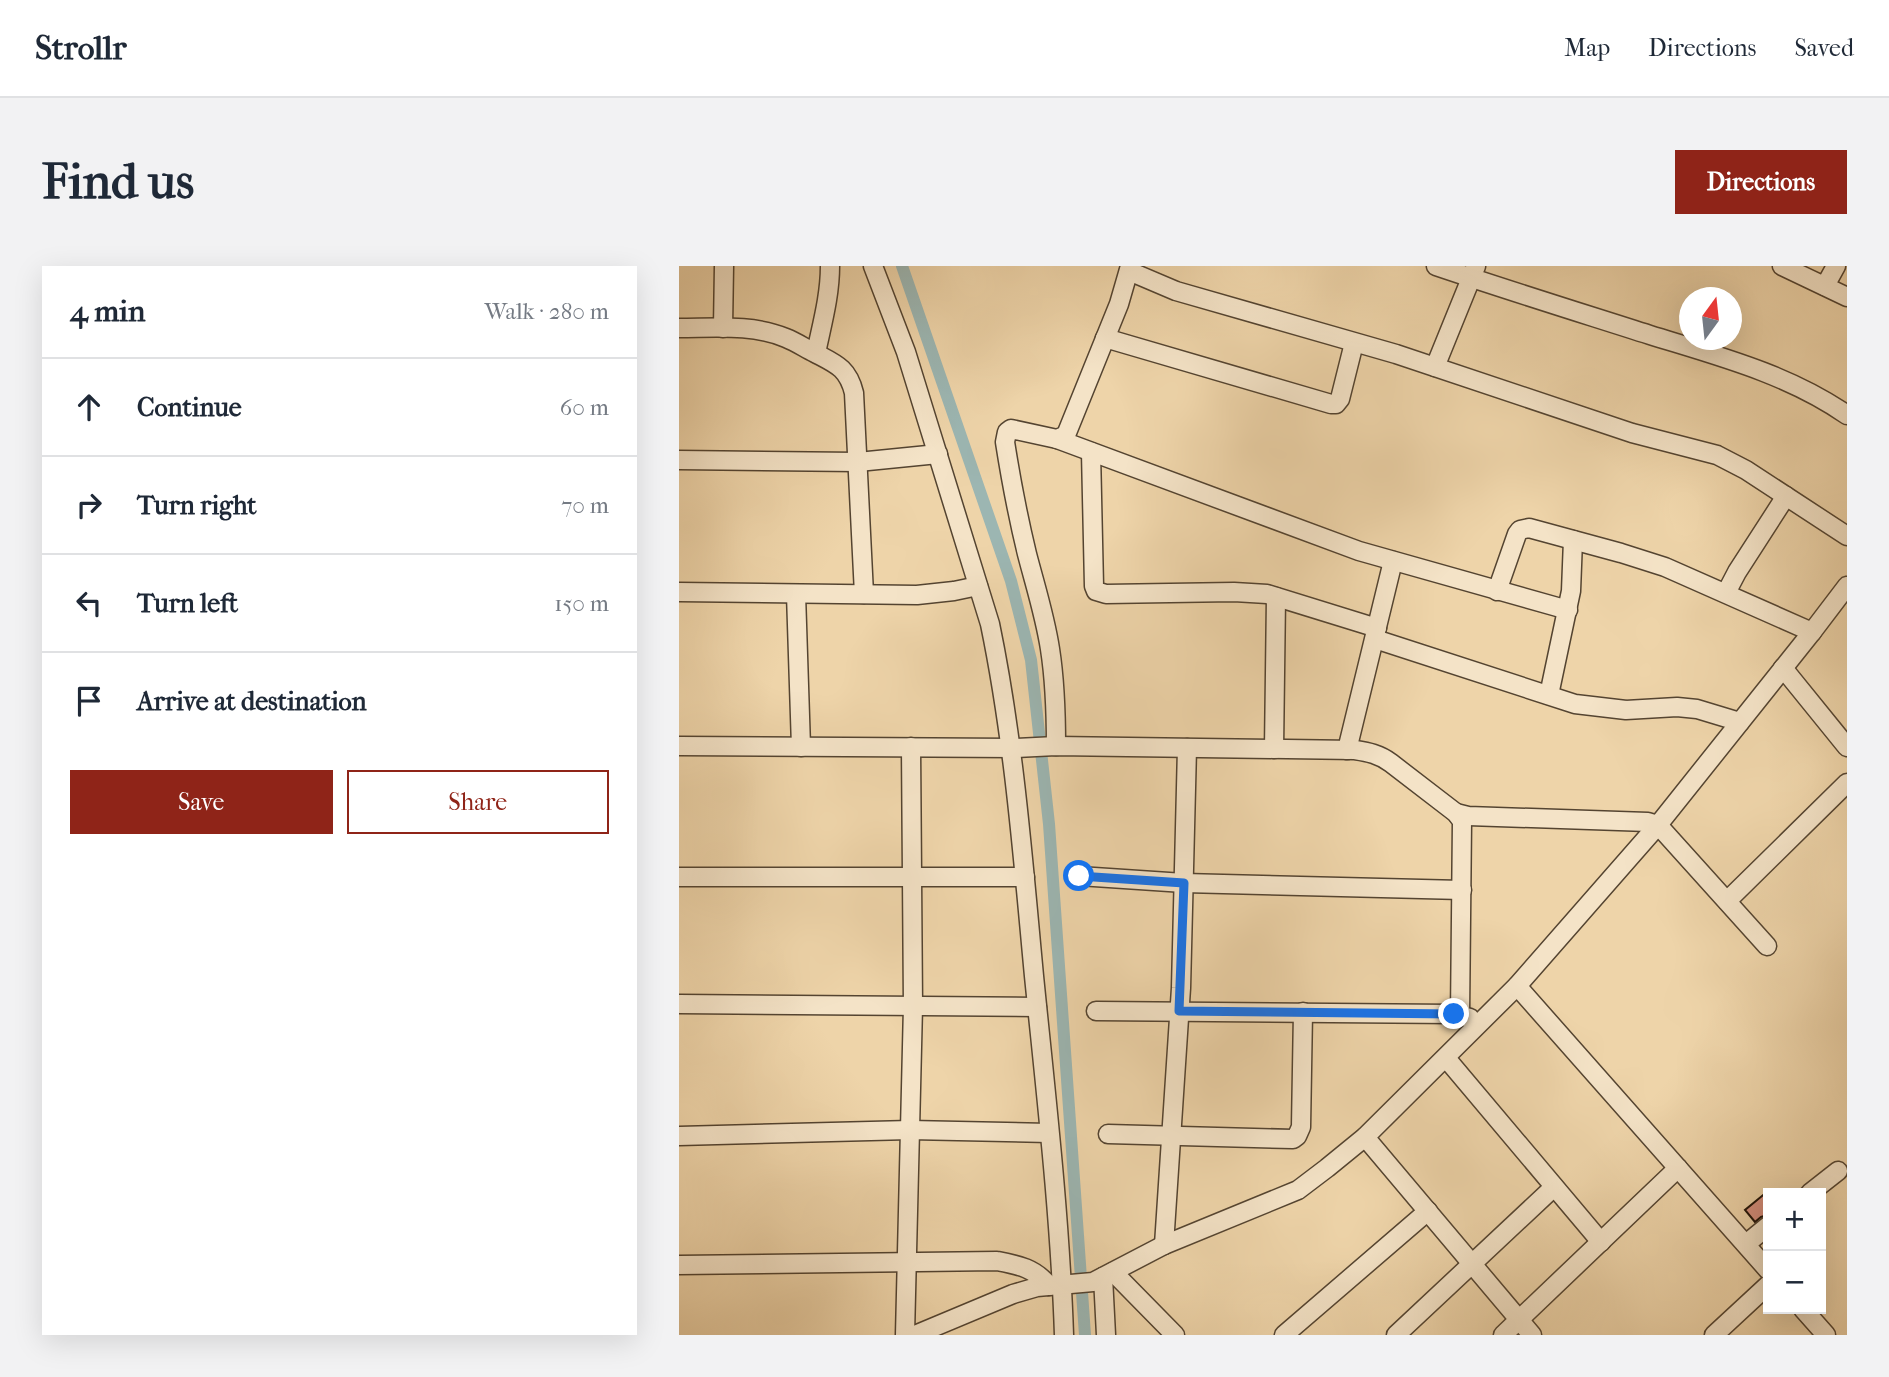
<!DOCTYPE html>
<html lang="en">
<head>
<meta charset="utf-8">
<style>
  :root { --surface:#fff; --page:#f2f2f3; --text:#1f2937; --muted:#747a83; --line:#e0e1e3; --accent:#8f2418 }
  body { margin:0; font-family:"IM FELL French Canon",serif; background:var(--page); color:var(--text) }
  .controls { position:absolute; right:21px; bottom:21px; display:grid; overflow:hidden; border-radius:0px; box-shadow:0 7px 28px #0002 }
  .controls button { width:63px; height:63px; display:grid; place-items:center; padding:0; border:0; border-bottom:2px solid var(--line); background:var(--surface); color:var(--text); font:35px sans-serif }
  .compass { position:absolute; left:1000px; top:21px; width:63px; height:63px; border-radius:50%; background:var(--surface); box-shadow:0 7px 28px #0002; rotate:15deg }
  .stop { position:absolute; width:21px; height:21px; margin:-16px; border:5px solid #1a73e8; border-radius:50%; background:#fff }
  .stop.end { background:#1a73e8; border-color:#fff; box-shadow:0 2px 7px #0008 }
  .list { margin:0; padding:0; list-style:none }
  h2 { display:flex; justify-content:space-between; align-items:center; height:91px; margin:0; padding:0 28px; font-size:30px }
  h2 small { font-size:23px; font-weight:400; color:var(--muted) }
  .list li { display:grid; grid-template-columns:46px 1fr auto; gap:21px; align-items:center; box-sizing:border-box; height:98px; padding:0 28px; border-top:2px solid var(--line) }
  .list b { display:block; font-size:26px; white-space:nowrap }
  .list em { font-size:23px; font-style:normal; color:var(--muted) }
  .actions { display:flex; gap:14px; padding:21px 28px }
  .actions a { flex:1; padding:16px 0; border:2px solid var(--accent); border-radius:0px; text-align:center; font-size:24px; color:var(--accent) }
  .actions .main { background:var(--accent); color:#fff }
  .icon { flex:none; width:38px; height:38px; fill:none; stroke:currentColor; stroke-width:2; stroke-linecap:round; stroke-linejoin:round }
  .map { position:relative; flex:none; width:1168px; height:1069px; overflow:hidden; border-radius:0px }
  header { display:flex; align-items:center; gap:42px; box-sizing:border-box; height:98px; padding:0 35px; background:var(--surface); border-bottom:2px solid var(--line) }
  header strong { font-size:33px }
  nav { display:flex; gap:38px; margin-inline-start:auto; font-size:24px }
  .intro { display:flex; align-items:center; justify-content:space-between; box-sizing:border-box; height:168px; padding:0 42px }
  h1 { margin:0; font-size:49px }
  .button { padding:18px 32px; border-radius:0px; background:var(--accent); color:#fff; font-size:24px; font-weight:700 }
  main { display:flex; gap:42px; padding:0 42px }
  aside { flex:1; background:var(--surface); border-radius:0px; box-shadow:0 7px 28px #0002 }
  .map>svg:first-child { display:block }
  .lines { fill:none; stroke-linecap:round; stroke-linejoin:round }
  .canal { stroke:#9cb6b2; stroke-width:12 }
  .building { fill:#d8907e; stroke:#211409; stroke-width:2 }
  .minor-casing { stroke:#544431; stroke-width:21 }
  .minor { stroke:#f4e3c7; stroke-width:18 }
  .route { stroke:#1a73e8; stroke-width:9 }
</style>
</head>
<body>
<header>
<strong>Strollr</strong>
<nav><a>Map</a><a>Directions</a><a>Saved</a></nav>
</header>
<div class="intro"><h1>Find us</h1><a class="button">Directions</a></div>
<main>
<aside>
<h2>4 min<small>Walk · 280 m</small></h2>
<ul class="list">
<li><svg class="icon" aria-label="ahead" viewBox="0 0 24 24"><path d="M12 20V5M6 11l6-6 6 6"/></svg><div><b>Continue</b></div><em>60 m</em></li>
<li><svg class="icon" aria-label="right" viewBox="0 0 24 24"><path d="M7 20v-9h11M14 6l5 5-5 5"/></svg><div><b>Turn right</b></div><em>70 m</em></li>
<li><svg class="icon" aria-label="left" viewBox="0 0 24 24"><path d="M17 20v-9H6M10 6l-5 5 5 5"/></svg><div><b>Turn left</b></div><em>150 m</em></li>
<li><svg class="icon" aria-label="arrive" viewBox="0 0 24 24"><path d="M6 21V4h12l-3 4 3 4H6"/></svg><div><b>Arrive at destination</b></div></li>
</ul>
<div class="actions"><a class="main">Save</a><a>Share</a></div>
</aside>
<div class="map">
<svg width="1168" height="1069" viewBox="0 0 1168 1069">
  <rect width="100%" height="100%" fill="#eed4a9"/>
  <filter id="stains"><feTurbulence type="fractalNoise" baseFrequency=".00286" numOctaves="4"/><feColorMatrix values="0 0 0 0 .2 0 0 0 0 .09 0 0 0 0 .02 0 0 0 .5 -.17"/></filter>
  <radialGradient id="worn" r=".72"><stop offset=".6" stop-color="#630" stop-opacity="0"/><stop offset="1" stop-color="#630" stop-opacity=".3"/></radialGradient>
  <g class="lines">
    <path class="canal" d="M223,0l109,315 20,79 18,164 36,511"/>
  </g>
  <path class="building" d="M1089,925v24l-7,2 -6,5 -10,-12z"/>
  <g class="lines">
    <defs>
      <g id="minor">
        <path d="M194,0l33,86 84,272c24,116 33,235 44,352 12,119 26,239 30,359"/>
        <path d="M757,0c71,24 142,46 214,69 68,21 138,39 197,80"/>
        <path d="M1103,0l65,31"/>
        <path d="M450,5l47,20 220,63 236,79 85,22 29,15 101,66"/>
        <path d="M1146,20l11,-20"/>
        <path d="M0,62c35,0 74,-4 107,10 10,4 19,10 29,15 21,11 33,15 39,40l10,201"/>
        <path d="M44,62l1,-62"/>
        <path d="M426,72l226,66h5l4,-5 14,-56"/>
        <path d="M137,87c6,-29 14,-57 14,-87"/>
        <path d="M756,101l41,-101"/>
        <path d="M378,173l302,112 209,59"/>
        <path d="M412,186l3,134 2,5 10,3 128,-2 33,2 110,34"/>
        <path d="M0,194l179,2 80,-8"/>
        <path d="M818,325l20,-57 3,-4 9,-2 92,25 44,14 147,65"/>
        <path d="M0,326l238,3 37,-4 24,-5"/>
        <path d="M1047,327l11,-21 49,-76"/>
        <path d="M117,328l5,153"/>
        <path d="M696,373l200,65 51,6 51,-3 20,2 43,13"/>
        <path d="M1104,402l64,79"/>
        <path d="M870,429l22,-104 2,-51"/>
        <path d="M0,480l337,2 40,-2 299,4c13,2 24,4 36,13l65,50 6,8 -2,194"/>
        <path d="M377,480c0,-33 -1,-65 -6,-97 -5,-33 -15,-64 -23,-95 -9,-37 -16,-74 -22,-112l2,-10 4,-3 46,10 9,-4 53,-131 11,-38"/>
        <path d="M595,483l2,-152"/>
        <path d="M668,484l46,-189"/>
        <path d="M777,547l12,3 180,6 10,3 109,121"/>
        <path d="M400,610l105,7 278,7"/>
        <path d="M0,611h346"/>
        <path d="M1048,635l120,-118"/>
        <path d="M838,720l251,284"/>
        <path d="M0,738l358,3"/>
        <path d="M417,745l358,3 16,4"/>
        <path d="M767,792l155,184"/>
        <path d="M429,868l185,5 4,-3 4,-9 2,-115"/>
        <path d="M0,870l231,-6 139,3"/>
        <path d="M686,871l167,198"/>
        <path d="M1131,927l28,-22"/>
        <path d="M1067,978l22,-18"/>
        <path d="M485,979l17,-257 6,-240"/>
        <path d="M0,999l318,-4c21,4 38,7 52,25"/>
        <path d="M434,1006l62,63"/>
        <path d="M424,1011l3,58"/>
        <path d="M1124,1043l23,26"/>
        <path d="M226,1069l8,-329 -2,-259"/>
        <path d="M236,1069l98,-41 24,-7 56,-5 71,-37 134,-55 29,-22 38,-31 152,-151 141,-161 154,-193 35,-46"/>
        <path d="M605,1069l144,-124"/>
        <path d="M717,1069l158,-148"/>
        <path d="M824,1069l175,-167"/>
        <path d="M1035,1069l54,-50"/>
      </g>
    </defs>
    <use href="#minor" class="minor-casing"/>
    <use href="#minor" class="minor"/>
  </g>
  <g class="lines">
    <path class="route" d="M400,610l105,7 -5,128 275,3"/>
  </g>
  <rect width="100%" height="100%" filter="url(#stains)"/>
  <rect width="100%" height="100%" fill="url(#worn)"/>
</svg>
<div class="controls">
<button>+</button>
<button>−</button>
</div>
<svg class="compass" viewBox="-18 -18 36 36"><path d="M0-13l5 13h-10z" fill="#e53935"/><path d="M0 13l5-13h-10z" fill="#747a83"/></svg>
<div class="stop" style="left:400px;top:610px"></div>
<div class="stop end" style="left:775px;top:748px"></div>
</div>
</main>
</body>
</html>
